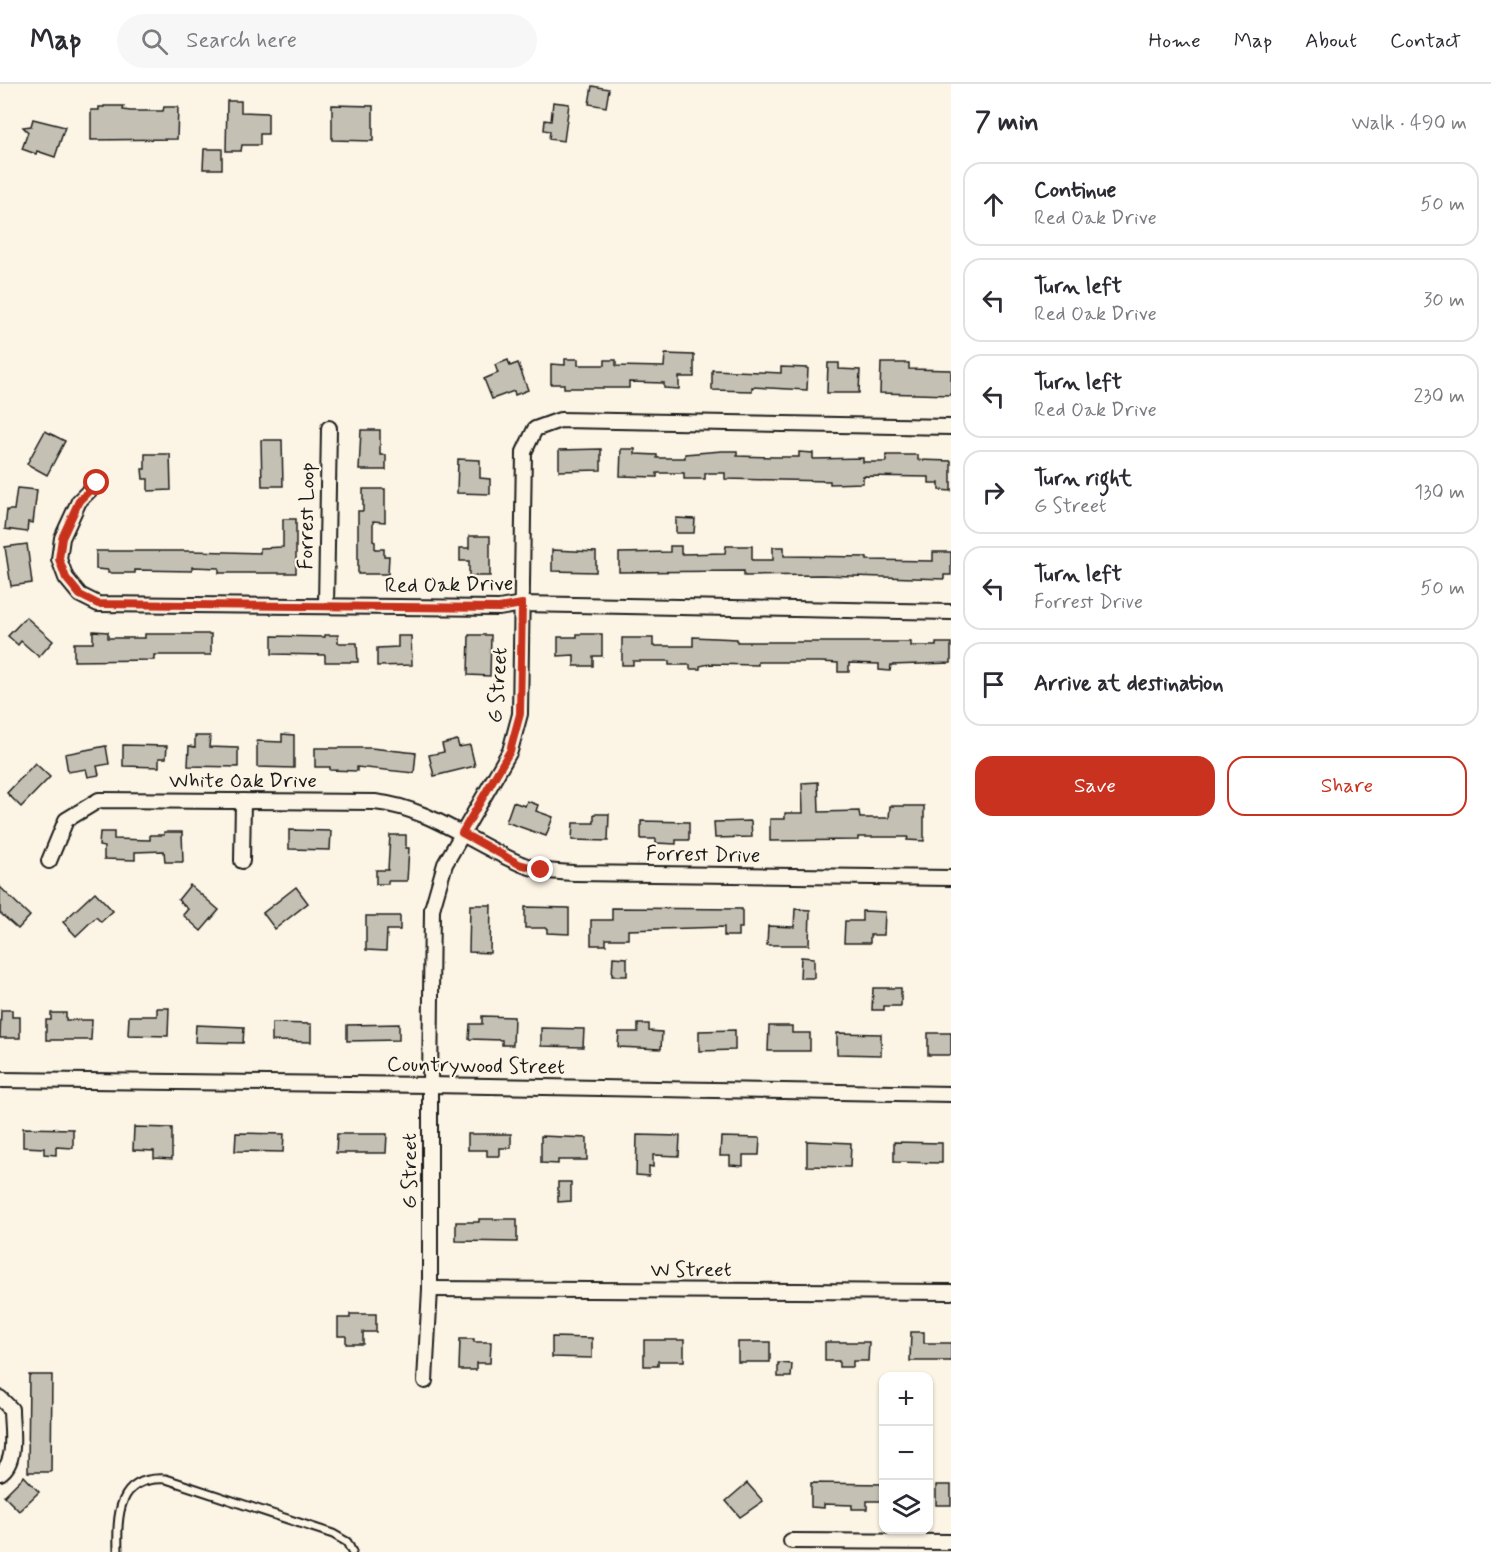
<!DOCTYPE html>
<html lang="en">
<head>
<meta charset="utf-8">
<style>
  :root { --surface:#fff; --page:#f7f7f7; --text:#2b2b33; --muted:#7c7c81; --line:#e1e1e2; --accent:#c8321e }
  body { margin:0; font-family:Mynerve,sans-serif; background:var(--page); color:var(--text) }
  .controls { position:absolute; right:18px; bottom:18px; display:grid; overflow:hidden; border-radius:12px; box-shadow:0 2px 4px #0004 }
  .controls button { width:54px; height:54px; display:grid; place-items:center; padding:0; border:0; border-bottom:2px solid var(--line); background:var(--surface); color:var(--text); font:30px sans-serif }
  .stop { position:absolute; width:18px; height:18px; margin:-14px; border:4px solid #c8321e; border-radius:50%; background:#fff }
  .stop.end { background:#c8321e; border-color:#fff; box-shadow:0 2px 6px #0008 }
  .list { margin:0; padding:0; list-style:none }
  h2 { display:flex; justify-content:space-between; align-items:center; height:78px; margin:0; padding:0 24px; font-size:26px }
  h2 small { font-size:20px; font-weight:400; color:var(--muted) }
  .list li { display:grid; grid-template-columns:39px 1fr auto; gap:18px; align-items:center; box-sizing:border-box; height:84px; margin:0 12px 12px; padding:0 12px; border:2px solid var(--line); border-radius:18px }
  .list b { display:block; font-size:22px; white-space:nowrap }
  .list p { margin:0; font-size:20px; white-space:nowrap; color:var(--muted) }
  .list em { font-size:20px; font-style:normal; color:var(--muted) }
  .actions { display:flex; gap:12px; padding:18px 24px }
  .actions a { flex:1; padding:14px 0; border:2px solid var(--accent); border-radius:18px; text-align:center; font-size:21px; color:var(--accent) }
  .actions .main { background:var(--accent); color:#fff }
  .icon { flex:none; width:33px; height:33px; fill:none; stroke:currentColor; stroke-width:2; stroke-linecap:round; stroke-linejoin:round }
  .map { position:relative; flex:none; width:951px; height:1468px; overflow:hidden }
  header { display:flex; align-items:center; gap:36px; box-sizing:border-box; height:84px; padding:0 30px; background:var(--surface); border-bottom:2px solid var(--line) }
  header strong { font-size:28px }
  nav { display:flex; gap:33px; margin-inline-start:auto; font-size:21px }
  .search { width:420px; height:54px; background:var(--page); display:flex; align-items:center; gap:15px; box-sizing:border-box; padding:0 21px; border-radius:33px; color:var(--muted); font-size:22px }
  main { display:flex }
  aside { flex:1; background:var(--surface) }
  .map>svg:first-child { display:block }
  .building { fill:#c4c0b3; stroke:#1c1c1c; stroke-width:1.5 }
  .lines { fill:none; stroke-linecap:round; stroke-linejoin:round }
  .lane-casing { stroke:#1c1c1c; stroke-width:11 }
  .street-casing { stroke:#1c1c1c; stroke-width:18 }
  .lane { stroke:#fcf5e5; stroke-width:7 }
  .street { stroke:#fcf5e5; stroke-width:14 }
  .route { stroke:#c8321e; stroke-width:8 }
  .labels { text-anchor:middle; stroke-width:4.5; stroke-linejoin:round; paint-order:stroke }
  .street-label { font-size:21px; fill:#1c1c1c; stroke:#fcf5e5 }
</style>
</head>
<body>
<header>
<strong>Map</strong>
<div class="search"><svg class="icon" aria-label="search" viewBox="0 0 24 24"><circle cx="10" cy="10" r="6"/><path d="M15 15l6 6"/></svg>Search here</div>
<nav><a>Home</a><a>Map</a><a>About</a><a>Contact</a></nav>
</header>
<main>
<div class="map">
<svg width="951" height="1468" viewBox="0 0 951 1468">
  <rect width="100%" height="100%" fill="#fcf5e5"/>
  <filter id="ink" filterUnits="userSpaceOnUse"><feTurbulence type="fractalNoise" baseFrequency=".0167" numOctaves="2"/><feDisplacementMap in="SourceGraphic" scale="12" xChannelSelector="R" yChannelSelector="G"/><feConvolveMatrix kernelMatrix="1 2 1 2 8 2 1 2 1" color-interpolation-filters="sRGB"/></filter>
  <g filter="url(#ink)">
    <g class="building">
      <path d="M592,2l17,3 -3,18 -17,-3z"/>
      <path d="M227,17h14v11l27,1v21h-8v11h-18l-1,6h-15z"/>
      <path d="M553,18l16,2 -5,37 -15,-2 1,-8 -6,-1 1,-10 6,1z"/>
      <path d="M332,21l41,1v35l-41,-1z"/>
      <path d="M104,22h20l-1,4 7,1h33l1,-4h14l-1,32 -86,1v-30h8v-3h5z"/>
      <path d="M33,35l32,8 -10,30 -18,-6 -1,3 -14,-5 6,-17 -5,-5 8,-1z"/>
      <path d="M204,65h18v20h-19z"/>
      <path d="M665,270l29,1v22h-15v12l-15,-1v-5l-35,-1v6h-65v-4h-13v-20l14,1v-6h13v6h27v-5h11v6l48,1z"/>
      <path d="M508,276l2,6 8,-3 10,27 -13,5 -1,-4 -22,8 -8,-20 14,-6 -3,-8z"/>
      <path d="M828,279h11v6l21,1 -1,23h-32z"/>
      <path d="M881,279h28v6l42,1v25l-71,-2z"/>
      <path d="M781,283l27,1 -1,22 -55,-3v4l-40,-1v-20l69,3z"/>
      <path d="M361,346h19v25h6v15h-27z"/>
      <path d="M45,347l20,10 -18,34 -20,-11z"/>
      <path d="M261,356h21l1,46h-21z"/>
      <path d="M601,365v21l-42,1v-21z"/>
      <path d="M621,365h14v5l22,1v3h28v-4l37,-3h15v5l37,1h25v-5l14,1v6l50,-1v4h23v-7h32v5l33,1v30l-12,-1v-7h-10v-6l-66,-1v7l-33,1v-3l-105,-2v-6h-20v6h-21v-6h-27v4l-37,-1z"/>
      <path d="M145,370h25l1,36 -23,1v-12h-5l-1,-10h3z"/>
      <path d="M458,375l22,1v18l10,1v15l-33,-1z"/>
      <path d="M17,404l20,2 -4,33 -5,-1 -1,10 -22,-3 2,-19h7z"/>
      <path d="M363,405h22v33l-12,-1v20l2,1v7h9v7h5l-1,18h-30v-63h5z"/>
      <path d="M676,434l19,1 -1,14h-18z"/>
      <path d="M283,435h13v54h-77v-5l-27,-1v4l-57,-1v3h-27v-3l-12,-1v-18h96l68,2v-5l23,-1z"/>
      <path d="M469,452h21v40h-21v-15h-9v-13h9z"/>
      <path d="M27,460l5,39 -21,3 -6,-39z"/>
      <path d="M670,462h11v8l44,-1 1,-7h26v14h21v-13h11v9l83,1v3l66,1v-9h18v23h-7v4l-122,-4 -78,1v-5l-125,1v-19l51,-1z"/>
      <path d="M552,466l44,2v20l-44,-1z"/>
      <path d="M26,533l27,24 -14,16 -18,-16 -3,4 -10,-9z"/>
      <path d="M93,547l15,1v6h37v-4h66v21h-57v5l-80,1v-18h19z"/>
      <path d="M577,550h25v22h-9v10h-19v-11l-16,1v-19h19z"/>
      <path d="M325,551h13v8h19l1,19h-33v-7l-53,-1v-18l53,1z"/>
      <path d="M469,551h22l-1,41 -22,-1z"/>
      <path d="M398,552h13l1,29 -35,1v-18l21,-1z"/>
      <path d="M693,553l44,2v3h174v4h25v-3h15v20l-60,2 -1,6 -11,-1v-6l-30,-1v9h-11v-9l-17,-1h-63v3l-49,-1 -9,2v3h-10v-4h-21v-4h-36v4h-11v-27h31v8h40z"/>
      <path d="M282,650l12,1v33l-37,-1v-26l25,1z"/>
      <path d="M195,652h15l-1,11 29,1v19l-50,-1 1,-20 6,1z"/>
      <path d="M457,656l2,7 11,-2 5,21 -41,10 -5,-21 15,-3 -2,-8z"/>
      <path d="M123,661l44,1 -1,12h-7v9l-36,-1z"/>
      <path d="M106,662l3,18 -12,2 2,9 -11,2 -2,-8 -18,3 -3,-18z"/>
      <path d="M315,664h56l45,5 -2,20 -57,-6v4l-27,-1v-3h-15z"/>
      <path d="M35,679l15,14 -29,30 -14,-14z"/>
      <path d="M818,698l1,30 40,-1 1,7h29l1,-12h34v35l-17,-1 1,-3h-50v3l-88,1v-22h15v-6h18l-1,-30z"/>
      <path d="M527,717l11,4 -2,6 17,6 -7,19 -40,-14 7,-20 12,4z"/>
      <path d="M594,730h15l-1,27 -36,-1 1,-17h21z"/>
      <path d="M641,737l48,1v18h-13v4l-20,-1v-4h-15z"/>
      <path d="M751,737l1,16 -37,1 -1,-16z"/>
      <path d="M289,746l42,1 -1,19 -41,-1z"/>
      <path d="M100,748h14v7l36,1v-5h14v-3h18l1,30h-18l-1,-11 -29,1v8l-31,-1v-12l-5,-1z"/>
      <path d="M390,751h16v13h3l-2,33h-19v3h-12v-14h12z"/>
      <path d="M190,801l29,25 -18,21 -18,-16 5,-6 -10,-9z"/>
      <path d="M0,803l30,29 -12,13 -18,-16z"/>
      <path d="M296,803l12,16 -33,26 -12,-16z"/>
      <path d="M95,808l18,19 -12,11 -5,-5 -20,19 -13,-14z"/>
      <path d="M470,821h21l-1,48 -21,-1z"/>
      <path d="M525,823l44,1v26l-22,-1v-5h-22z"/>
      <path d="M612,824l130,1v19h-4v8h-14v-9l-96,3v9h-22v6h-15v-25h21z"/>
      <path d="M795,825l15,1 -1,35h-42l1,-19 26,1z"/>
      <path d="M862,827l23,1 -1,23h-14v8h-26l1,-22h17z"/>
      <path d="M366,832h34v14h-13l-1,21 -20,-1z"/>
      <path d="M613,873l14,1v18h-15z"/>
      <path d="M801,873l13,1v20h-14z"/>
      <path d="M873,904h28v18h-17v4h-12z"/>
      <path d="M157,924h12l-1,28 -40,-1 1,-19h28z"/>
      <path d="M1,926h11v7h8v21h-20z"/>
      <path d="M51,929h15v7h26l-1,20h-45v-20h5z"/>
      <path d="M482,932l32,1 -1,28h-11v-5l-33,-1 1,-15h12z"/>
      <path d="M272,939l39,1v18l-39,-1z"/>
      <path d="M399,940v16l-52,1v-16z"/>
      <path d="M638,940h11v7l13,1 -1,17 -43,-2 1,-15h19z"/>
      <path d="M196,941l48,2 -1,16 -48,-1z"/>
      <path d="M769,942h23v7h18v18h-42z"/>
      <path d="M541,944l43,1 -1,18 -42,-1z"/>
      <path d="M735,946v20l-36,1v-20z"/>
      <path d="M837,949l44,1v21l-44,-1z"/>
      <rect x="928" y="949" width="23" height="22"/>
      <path d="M134,1043l38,1v31l-18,-1v-7l-21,-1z"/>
      <path d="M23,1044l50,1v19l-17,-1v8l-12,-1v-6l-21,-1z"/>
      <path d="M236,1049l48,1 -1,18 -48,-1z"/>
      <path d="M337,1050h50l-1,19h-50z"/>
      <path d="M468,1050h43v14h-11v8h-13v-6h-19z"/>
      <path d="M637,1051l43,1 -1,20 -26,-1v12l-4,-1v10l-13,-1z"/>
      <path d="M541,1052l46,2v22h-29v4l-17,-1z"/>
      <path d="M721,1053l39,1 -1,17h-16v11l-13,-1v-9h-10z"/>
      <path d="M807,1057l44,2 -1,24 -43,-1z"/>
      <path d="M894,1058l48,1v20l-48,-1z"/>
      <path d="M558,1098h13v19l-13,1z"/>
      <path d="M479,1135h38v23l-61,-1v-19h23z"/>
      <path d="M350,1230h26v18h-13v12h-17v-8h-8v-18h12z"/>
      <path d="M911,1248h13v11h27v18h-41z"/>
      <path d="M552,1253l40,1v20l-40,-1z"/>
      <path d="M460,1255h14v3h17l-1,21h-14v7h-17z"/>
      <path d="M644,1256h40v21h-26v5h-14z"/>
      <rect x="738" y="1258" width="32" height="20"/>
      <path d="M825,1258h44l-1,19h-15v6h-14v-6h-14z"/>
      <path d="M778,1279l14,1 -1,13h-13z"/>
      <path d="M29,1291h23l-1,97h-23z"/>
      <path d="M24,1392l15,16 -20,19 -15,-15z"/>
      <path d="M747,1399l16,18 -23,16 -14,-16z"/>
      <path d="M811,1399l73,1 -1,17h-16v8h-15v-4l-28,-1v4l-13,-1z"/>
      <rect x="936" y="1401" width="15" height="20"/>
    </g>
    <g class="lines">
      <defs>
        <path id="lane" d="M118,1468c-1,-37 -1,-76 48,-73l167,55 14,8 5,10"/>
        <g id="street">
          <path d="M97,399l-18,18 -17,37 -3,21 7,19 14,17 18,9 401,4 23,-4 429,8"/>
          <path d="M326,521l3,-177"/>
          <path d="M49,777l17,-41 33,-20 276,2c54,6 95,40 144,61 18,8 36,9 55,10l377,5"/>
          <path d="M242,777l1,-60"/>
          <path d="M0,996l430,5 521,9"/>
          <path d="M430,1205l521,3"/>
          <path d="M425,1297l5,-92v-204l2,-176 13,-45 65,-113 10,-37 4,-262 11,-23 25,-9 391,7"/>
          <path d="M0,1314l11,11c0,19 7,53 -11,64"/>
          <path d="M791,1457l160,1"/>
        </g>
      </defs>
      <use href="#lane" class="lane-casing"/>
      <use href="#street" class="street-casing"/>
      <use href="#lane" class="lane"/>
      <use href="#street" class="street"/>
    </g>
  </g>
  <g class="lines" filter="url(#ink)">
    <path class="route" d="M97,399l-18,18 -17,37 -3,21 7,19 14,17 18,9 401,4 23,-4 -2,110 -10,37 -48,82 57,31 22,6"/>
  </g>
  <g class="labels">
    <g class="street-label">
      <text transform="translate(306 432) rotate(-89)" y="7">Forrest Loop</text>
      <text transform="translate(449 500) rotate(-1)" y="7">Red Oak Drive</text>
      <text transform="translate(497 601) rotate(-86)" y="7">G Street</text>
      <text x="243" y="703">White Oak Drive</text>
      <text transform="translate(703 770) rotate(1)" y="7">Forrest Drive</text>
      <text transform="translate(476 981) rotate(1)" y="7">Countrywood Street</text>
      <text transform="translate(409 1087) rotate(-90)" y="7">G Street</text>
      <text x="691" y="1192">W Street</text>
    </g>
  </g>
</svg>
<div class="controls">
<button>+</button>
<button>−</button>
<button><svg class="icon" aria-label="layers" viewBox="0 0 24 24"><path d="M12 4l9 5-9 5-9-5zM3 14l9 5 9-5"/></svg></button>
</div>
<div class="stop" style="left:97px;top:399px"></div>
<div class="stop end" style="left:541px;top:786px"></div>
</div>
<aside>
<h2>7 min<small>Walk · 490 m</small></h2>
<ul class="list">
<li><svg class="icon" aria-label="ahead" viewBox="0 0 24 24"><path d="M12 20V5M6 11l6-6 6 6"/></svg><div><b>Continue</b><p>Red Oak Drive</p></div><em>50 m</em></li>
<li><svg class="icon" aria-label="left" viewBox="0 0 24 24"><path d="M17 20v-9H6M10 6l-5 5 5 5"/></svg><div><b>Turn left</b><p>Red Oak Drive</p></div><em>30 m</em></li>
<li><svg class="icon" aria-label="left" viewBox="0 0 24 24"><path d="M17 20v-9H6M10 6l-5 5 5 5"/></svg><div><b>Turn left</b><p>Red Oak Drive</p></div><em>230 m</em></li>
<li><svg class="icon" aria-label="right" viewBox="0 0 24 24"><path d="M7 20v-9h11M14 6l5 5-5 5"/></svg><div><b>Turn right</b><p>G Street</p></div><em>130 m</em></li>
<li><svg class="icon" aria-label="left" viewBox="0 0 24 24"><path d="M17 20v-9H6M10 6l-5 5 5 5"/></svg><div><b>Turn left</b><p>Forrest Drive</p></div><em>50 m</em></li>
<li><svg class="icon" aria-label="arrive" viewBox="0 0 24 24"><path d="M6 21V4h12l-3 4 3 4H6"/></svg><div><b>Arrive at destination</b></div></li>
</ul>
<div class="actions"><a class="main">Save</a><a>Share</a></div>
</aside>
</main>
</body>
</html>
